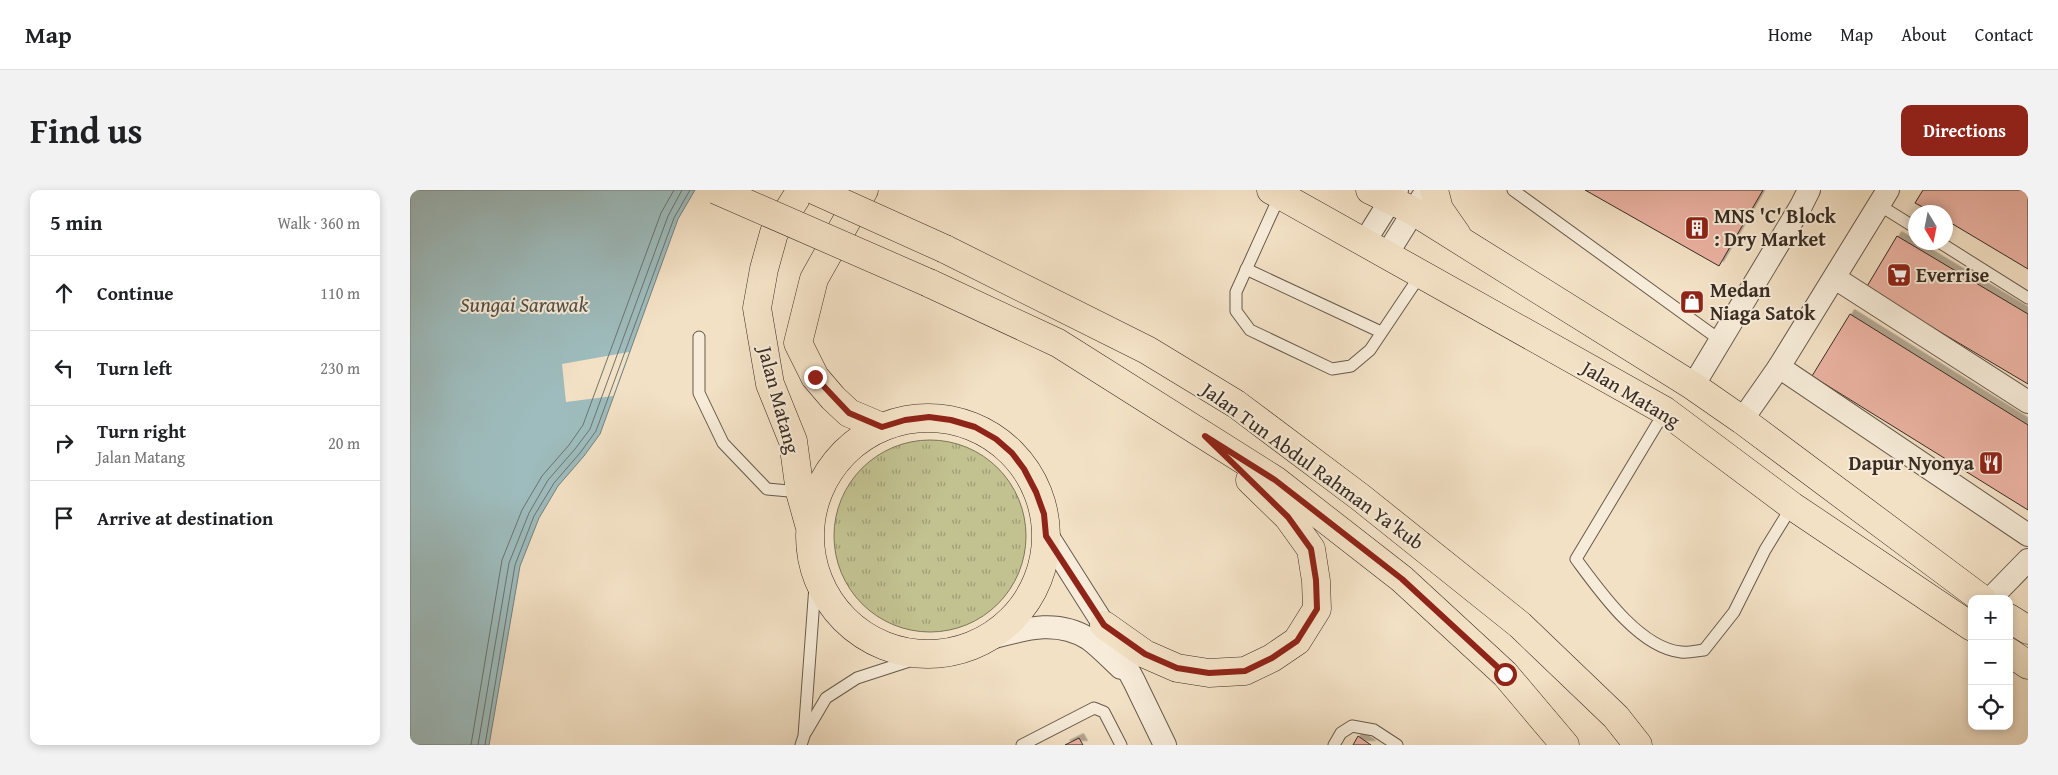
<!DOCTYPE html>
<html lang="en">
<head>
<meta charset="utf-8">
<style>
  :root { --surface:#fff; --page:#f2f2f2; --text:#202124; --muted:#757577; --line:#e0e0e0; --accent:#8f2418 }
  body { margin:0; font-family:"Gentium Book Plus",serif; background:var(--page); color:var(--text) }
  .controls { position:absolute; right:15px; bottom:15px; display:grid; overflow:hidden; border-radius:10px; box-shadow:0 2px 8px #0003 }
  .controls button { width:45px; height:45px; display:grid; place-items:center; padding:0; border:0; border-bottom:1px solid var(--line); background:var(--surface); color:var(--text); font:25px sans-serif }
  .compass { position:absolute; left:1498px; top:15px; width:45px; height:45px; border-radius:50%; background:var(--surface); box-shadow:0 2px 8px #0003; rotate:170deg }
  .stop { position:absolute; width:15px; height:15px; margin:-11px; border:4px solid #8f2418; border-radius:50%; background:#fff }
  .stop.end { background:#8f2418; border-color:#fff; box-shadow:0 1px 5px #0008 }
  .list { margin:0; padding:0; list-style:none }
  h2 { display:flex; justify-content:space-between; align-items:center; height:65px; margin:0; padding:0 20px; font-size:21px }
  h2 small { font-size:16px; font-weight:400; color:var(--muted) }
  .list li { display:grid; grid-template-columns:32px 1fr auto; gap:15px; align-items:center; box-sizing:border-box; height:75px; padding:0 20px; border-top:1px solid var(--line) }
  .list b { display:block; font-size:19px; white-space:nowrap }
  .list p { margin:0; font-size:16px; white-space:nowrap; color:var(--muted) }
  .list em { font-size:16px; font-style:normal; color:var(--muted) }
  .icon { flex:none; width:28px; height:28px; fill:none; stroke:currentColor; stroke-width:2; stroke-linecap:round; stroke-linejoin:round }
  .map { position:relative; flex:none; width:1618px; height:555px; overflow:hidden; border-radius:10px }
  header { display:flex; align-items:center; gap:30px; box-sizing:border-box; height:70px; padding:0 25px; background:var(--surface); border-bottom:1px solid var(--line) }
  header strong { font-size:24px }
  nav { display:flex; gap:28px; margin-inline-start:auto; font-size:18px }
  .intro { display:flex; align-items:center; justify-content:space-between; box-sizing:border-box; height:120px; padding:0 30px }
  h1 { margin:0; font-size:35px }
  .button { padding:12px 22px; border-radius:10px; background:var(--accent); color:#fff; font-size:18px; font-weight:700 }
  main { display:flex; gap:30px; padding:0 30px }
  aside { flex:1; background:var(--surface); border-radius:10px; box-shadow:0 2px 8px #0003 }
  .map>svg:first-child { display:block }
  .grass { fill:url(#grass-tufts); stroke:#7d765a }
  .water { fill:#9ebcbd; stroke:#75827f }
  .pier { fill:#f3e1c5 }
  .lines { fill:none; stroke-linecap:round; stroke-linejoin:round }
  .shore { stroke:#6b7470; stroke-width:1 }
  .building { fill:#ebb2a2; stroke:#382c23; filter:url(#shadow) }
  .lane-casing { stroke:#67594c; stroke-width:13 }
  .street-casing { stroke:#67594c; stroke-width:24 }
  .primary-casing { stroke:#382c23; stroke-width:29 }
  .lane { stroke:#f7ecd9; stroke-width:11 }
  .street { stroke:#f7ecd9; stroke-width:22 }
  .primary { stroke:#f3e1c5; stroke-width:28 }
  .primary-bridge-casing { stroke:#382c23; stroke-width:29; stroke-linecap:butt }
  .primary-bridge { stroke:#f3e1c5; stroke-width:28 }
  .route { stroke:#8f2418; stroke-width:6 }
  .labels { text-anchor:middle; stroke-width:4; stroke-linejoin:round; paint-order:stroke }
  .poi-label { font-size:20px; font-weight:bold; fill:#382c23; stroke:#f7ecd9; text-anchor:start }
  .street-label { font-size:20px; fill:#382c23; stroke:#f7ecd9 }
  .water-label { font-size:21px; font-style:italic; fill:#52504a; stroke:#f7ecd9 }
</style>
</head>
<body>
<header>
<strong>Map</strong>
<nav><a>Home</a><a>Map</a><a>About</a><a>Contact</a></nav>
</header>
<div class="intro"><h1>Find us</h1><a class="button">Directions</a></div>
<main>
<aside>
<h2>5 min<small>Walk · 360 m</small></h2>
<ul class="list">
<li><svg class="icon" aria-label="ahead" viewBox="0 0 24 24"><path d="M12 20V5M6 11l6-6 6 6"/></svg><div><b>Continue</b></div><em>110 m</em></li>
<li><svg class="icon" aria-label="left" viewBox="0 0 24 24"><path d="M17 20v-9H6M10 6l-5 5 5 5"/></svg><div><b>Turn left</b></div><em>230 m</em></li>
<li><svg class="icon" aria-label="right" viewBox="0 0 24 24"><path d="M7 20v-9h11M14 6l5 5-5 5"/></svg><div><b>Turn right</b><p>Jalan Matang</p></div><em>20 m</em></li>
<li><svg class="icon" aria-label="arrive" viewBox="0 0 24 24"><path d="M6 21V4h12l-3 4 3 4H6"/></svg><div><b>Arrive at destination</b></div></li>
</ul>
</aside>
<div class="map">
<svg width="1618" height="555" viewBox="0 0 1618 555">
  <defs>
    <pattern id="grass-tufts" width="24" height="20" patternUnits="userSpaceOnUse" patternTransform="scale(1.25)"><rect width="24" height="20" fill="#c2c190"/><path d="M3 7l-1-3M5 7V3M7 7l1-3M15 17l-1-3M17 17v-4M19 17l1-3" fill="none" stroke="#9f9d75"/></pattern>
    <filter id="shadow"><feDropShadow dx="4.5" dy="-4.5" stdDeviation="0" flood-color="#0004"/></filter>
  </defs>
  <rect width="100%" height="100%" fill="#f3e1c5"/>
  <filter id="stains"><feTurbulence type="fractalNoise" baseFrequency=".004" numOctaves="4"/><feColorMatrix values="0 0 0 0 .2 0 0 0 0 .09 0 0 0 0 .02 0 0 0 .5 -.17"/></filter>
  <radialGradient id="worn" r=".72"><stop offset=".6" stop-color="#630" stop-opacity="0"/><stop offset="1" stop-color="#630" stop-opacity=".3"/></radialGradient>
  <circle class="grass" cx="520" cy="346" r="96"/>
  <path class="water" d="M0,0h285l-17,29 -78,215 -16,22 -26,30 -19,32 -19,48 -31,179h-79z"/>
  <path class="pier" d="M219,162l-16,44 -47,6 -4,-38z"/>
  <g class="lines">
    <g class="shore">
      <path d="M61,555l31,-185 20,-50 20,-34 27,-31 14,-20 78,-212 13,-23"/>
      <path d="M68,555l31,-182 20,-50 19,-33 27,-31 15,-20 78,-213 14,-26"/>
      <path d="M75,555l30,-180 19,-49 20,-33 26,-30 16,-22 78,-213 16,-28"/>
    </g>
  </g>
  <g class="building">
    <path d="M1175,0h178l-44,76z"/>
    <path d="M1513,0h105v79l-82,-49v-8h-14l-17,-9z"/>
    <path d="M1487,46l131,78v70l-162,-96z"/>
    <path d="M1440,124l178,111v85l-216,-134z"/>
    <path d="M948,546l13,9h-18z"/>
    <path d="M669,548l4,7h-18z"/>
  </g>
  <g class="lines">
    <defs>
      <g id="lane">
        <path d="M1103,0l207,150"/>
        <path d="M870,5l-44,97v19l14,19 82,39 19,-3 19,-16 51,-76"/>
        <path d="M1469,15l37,23"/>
        <path d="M1529,52l89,56"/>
        <path d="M836,79l135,63"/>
        <path d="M289,147v56l24,50 44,46 33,3"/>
        <path d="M1255,221l-89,148c23,31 63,89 105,93 7,1 15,-1 23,-2l30,-38 31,-62 27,-44"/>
        <path d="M396,542l20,-34 31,-20 77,-25"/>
        <path d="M391,555l3,-9 12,-164"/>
        <path d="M612,555l72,-37 10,4 17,33"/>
        <path d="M924,555l7,-12 11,-7 22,4 23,15"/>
      </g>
      <g id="street">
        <path d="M955,51l32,-51"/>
        <path d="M977,64l40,-64"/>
        <path d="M1425,88l193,124"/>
        <path d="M1369,177l249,168"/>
        <path d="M1283,196l108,-180 8,-16"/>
        <path d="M1332,230l37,-53 109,-177"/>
        <path d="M637,345l57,90 30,56 31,64"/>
        <path d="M1580,409l38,-39"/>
        <path d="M573,450c36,-9 71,-23 106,-1 11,8 22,20 32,29"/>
      </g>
      <g id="primary">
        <path d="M391,0l-27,43 -10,36 -7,39 13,76 23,57 7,51 9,32"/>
        <path d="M454,0l-50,89 -16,64 17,34 18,21 16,15 33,14"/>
        <path d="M861,0l394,221 127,95 180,121"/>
        <path d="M960,0l43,21 280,175 49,34 240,179"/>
        <path d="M1024,0l5,19 18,26"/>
        <path d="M535,59l202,101 89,54 124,93 160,128 96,92 22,28"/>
        <path d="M519,93l129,60 217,137 127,99 103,95 60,71"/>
        <circle cx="518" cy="346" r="118"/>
        <path d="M1599,428l19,12"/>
        <path d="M694,435l41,29 32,14 32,5 36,-2 27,-13 25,-17 20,-32 -1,-28 -5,-32 -23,-32 -38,-37"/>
        <path d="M1599,462l19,13"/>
      </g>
    </defs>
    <use href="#lane" class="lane-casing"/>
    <use href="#street" class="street-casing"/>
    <use href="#primary" class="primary-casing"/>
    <use href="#lane" class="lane"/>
    <use href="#street" class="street"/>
    <use href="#primary" class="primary"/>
    <defs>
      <g id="primary-bridge">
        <path d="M306,0l213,93"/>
        <path d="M404,0l131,59"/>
      </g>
    </defs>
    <use href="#primary-bridge" class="primary-bridge-casing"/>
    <use href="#primary-bridge" class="primary-bridge"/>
  </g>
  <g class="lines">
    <path class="route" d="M405,187l34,36 33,14 23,-7 24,-3 22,3 24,7 21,12 16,14 12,16 12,23 8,22 2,22 58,89 41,29 32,14 32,5 36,-2 27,-13 25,-17 20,-32 -1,-29 -5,-31 -23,-32 -83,-81 70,44 127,99 103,95"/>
  </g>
  <defs>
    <symbol id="building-square" viewBox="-11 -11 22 22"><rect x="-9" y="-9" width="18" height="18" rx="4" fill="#8f2418" stroke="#f7ecd9"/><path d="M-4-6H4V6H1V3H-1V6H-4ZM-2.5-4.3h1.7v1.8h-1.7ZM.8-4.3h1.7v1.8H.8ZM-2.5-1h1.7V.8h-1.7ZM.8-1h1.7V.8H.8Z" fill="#fff"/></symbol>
    <symbol id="supermarket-square" viewBox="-11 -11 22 22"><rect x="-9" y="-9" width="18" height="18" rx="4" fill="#8f2418" stroke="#f7ecd9"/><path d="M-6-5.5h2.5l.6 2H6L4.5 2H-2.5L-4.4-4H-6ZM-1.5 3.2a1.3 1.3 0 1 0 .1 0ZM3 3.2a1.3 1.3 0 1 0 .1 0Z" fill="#fff"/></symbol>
    <symbol id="shop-square" viewBox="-11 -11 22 22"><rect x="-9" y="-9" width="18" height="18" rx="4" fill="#8f2418" stroke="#f7ecd9"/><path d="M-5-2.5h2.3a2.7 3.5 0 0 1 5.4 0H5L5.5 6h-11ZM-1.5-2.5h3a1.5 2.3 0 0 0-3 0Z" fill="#fff"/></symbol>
    <symbol id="restaurant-square" viewBox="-11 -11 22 22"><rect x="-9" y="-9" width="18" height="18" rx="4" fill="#8f2418" stroke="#f7ecd9"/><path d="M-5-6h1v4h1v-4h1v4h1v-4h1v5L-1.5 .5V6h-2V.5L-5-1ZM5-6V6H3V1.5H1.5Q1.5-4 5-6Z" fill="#fff"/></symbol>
  </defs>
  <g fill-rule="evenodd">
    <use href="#building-square" x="1273" y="24" width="28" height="28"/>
    <use href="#supermarket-square" x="1475" y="71" width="28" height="28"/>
    <use href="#shop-square" x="1268" y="98" width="28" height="28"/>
    <use href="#restaurant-square" x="1567" y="259" width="28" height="28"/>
  </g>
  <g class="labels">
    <g class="poi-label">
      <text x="1304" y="33">MNS 'C' Block<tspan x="1304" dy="23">: Dry Market</tspan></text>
      <text x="1506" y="92">Everrise</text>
      <text x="1300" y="107">Medan<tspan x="1300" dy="23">Niaga Satok</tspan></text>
      <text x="1564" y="280" text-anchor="end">Dapur Nyonya</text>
    </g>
    <g class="street-label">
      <text transform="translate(1221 204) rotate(31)" y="7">Jalan Matang</text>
      <text transform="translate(369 210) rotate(75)" y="7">Jalan Matang</text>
      <text transform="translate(903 276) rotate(36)" y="7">Jalan Tun Abdul Rahman Ya'kub</text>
    </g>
    <g class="water-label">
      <text x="114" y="122">Sungai Sarawak</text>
    </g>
  </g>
  <rect width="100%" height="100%" filter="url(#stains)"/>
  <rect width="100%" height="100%" fill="url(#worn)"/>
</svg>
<div class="controls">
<button>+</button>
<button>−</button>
<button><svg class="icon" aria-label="locate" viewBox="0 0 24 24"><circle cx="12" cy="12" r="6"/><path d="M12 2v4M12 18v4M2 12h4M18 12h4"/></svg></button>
</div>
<svg class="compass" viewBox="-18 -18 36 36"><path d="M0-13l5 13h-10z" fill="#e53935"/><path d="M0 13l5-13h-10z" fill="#757577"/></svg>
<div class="stop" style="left:1095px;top:484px"></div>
<div class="stop end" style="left:405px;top:187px"></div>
</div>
</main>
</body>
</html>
